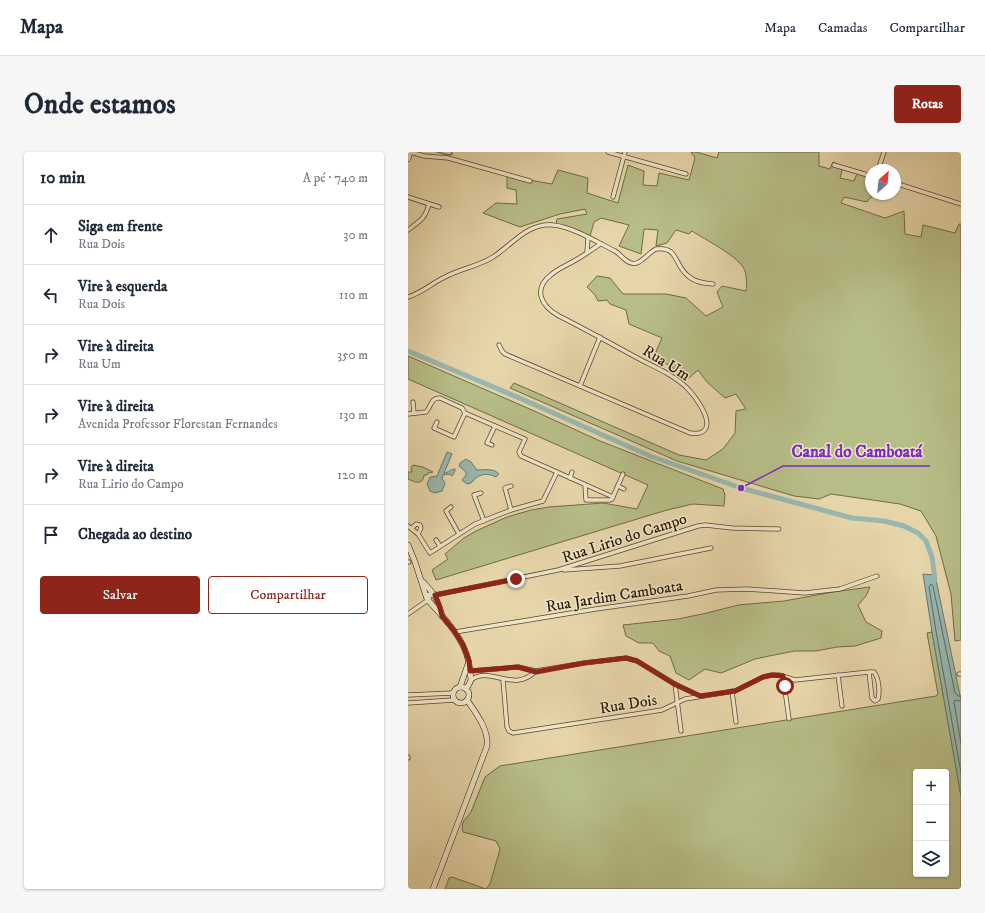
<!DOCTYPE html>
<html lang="pt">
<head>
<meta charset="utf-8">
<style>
  :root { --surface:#fff; --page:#f6f6f7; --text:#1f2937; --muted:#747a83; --line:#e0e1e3; --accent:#8f2418 }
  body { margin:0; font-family:"IM FELL DW Pica",serif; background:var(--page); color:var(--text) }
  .controls { position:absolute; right:12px; bottom:12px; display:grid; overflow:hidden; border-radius:4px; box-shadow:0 1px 3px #0004 }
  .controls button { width:36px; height:36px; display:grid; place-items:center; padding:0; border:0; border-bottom:1px solid var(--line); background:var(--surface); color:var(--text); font:20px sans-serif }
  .compass { position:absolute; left:457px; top:12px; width:36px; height:36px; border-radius:50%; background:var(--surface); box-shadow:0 1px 3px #0004; rotate:27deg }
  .stop { position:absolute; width:12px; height:12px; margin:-9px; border:3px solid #8f2418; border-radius:50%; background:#fff }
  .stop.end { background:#8f2418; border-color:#fff; box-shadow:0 1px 4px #0008 }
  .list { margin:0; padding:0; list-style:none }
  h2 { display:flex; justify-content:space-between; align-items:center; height:52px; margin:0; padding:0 16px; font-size:17px }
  h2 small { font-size:13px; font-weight:400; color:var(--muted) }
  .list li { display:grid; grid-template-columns:26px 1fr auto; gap:12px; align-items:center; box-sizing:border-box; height:60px; padding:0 16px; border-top:1px solid var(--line) }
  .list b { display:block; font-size:15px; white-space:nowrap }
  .list p { margin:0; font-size:13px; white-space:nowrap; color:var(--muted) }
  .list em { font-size:13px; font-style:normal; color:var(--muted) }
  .actions { display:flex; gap:8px; padding:12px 16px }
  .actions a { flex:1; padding:9px 0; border:1px solid var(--accent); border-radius:4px; text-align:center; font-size:14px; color:var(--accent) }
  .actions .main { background:var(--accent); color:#fff }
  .icon { flex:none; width:22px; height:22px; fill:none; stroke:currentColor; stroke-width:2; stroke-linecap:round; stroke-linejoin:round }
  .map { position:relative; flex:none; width:553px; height:737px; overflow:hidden; border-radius:4px }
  header { display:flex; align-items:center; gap:24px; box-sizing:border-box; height:56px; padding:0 20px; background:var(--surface); border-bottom:1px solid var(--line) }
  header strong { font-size:19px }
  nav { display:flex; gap:22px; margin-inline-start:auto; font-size:14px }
  .intro { display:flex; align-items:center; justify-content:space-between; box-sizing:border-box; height:96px; padding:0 24px }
  h1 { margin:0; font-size:28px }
  .button { padding:10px 18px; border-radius:4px; background:var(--accent); color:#fff; font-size:14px; font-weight:700 }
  main { display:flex; gap:24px; padding:0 24px }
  aside { flex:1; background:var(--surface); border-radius:4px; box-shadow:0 1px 3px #0004 }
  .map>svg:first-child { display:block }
  .green { fill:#b7bd87; stroke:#6f6a46; fill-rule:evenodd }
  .water { fill:#98b7b0; stroke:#6b776c }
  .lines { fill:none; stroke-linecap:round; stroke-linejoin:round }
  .shore { stroke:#60685a; stroke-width:1 }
  .stream { stroke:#6b776c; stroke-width:1.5 }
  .canal { stroke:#98b7b0; stroke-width:5 }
  .street-casing { stroke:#57472e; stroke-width:5 }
  .secondary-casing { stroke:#271805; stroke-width:6 }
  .street { stroke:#efe4c7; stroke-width:3.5 }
  .secondary { stroke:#efe4c7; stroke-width:5 }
  .route { stroke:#8f2418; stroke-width:5 }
  .labels { text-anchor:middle; stroke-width:3; stroke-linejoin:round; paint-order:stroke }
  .street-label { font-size:16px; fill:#271805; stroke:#efe4c7 }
  .leader { fill:none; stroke:#7b2cbf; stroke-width:1.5 }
  .callout-dot { fill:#7b2cbf; stroke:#efe4c7; stroke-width:1.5 }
  .callout-label { font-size:17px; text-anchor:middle; font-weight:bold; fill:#7b2cbf; stroke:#efe4c7; stroke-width:3; stroke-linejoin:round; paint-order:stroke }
</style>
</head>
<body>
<header>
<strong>Mapa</strong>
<nav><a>Mapa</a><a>Camadas</a><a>Compartilhar</a></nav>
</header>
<div class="intro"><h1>Onde estamos</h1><a class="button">Rotas</a></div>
<main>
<aside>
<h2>10 min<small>A pé · 740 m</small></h2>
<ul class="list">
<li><svg class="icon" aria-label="ahead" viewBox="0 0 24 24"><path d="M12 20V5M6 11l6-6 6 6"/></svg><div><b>Siga em frente</b><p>Rua Dois</p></div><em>30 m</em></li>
<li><svg class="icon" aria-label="left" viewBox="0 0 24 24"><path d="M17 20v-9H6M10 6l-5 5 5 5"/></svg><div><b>Vire à esquerda</b><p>Rua Dois</p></div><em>110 m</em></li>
<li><svg class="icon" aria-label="right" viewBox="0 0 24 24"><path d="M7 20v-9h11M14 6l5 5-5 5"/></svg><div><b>Vire à direita</b><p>Rua Um</p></div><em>350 m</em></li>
<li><svg class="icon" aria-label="right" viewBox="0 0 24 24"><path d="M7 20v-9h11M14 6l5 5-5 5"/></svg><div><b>Vire à direita</b><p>Avenida Professor Florestan Fernandes</p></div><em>130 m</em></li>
<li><svg class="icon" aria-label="right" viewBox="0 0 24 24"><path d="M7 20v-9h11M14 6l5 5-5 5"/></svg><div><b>Vire à direita</b><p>Rua Lirio do Campo</p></div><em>120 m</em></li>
<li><svg class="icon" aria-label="arrive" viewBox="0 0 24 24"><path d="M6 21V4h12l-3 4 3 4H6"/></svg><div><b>Chegada ao destino</b></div></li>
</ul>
<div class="actions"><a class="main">Salvar</a><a>Compartilhar</a></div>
</aside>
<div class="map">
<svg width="553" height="737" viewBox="0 0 553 737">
  <rect width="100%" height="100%" fill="#e6d5a9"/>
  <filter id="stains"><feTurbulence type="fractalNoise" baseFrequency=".005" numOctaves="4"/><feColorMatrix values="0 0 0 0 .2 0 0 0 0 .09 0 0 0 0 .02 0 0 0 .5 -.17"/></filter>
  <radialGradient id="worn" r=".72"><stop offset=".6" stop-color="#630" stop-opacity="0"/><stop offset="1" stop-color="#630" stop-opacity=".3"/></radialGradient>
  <g class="green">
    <path d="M283,0h5l21,6 2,-6h100v14l11,3 3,-7 10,5 -3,11 14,3 4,-10 13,3v20h3l-7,8 -23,-5 -3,6 44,15 19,-7 1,23 16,3 2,-12 32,8 4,-9h2v416l-6,1 -4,-47 -15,-58 -15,-25 -21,-7 -69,-10 -12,5 -25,-3 -117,-35 -167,-73 4,-5 165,72 27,5 17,-11 12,-16 1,-22 10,-2 -10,-15 -11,4 -18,-16 -9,-12 -9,8 -35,-22 8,-18 -33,-14 -3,-14 -16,-6 -3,-4 -9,1 -3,-6 -8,-8 10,-11 13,2 13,16h43l20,4 20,18 17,-9 -6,-15 5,-6 24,5c1,-6 1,-18 -3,-24 -9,-13 -37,-27 -51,-36l-3,3 -13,-4 -9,13 -11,3 2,-16 -14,-1 -3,25 -22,-8 10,-21 -28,-7 -7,4 -4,14 -34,-12 1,-5 30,-5 -2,-5 -25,5 -40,13 -37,-14 13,-10 21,1 -1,-14 -9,-2v-12l45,8 6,-14 30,8 -1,15 31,10 10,-38 16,6 -1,14 14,1 2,-13 30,7 6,-22z"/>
    <path d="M0,204l124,54 68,31 123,48 2,6 -1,11 -31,-2 -26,6 -231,70 -4,-10 16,-11 -3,-5 19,-16 12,-7 31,-14 24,-7 18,-3 54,-4 34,6 11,-24 -240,-106z"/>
    <path d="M5,313l10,2 10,5 -5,1 -1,2h-3c-1,11 -9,7 -16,4v-7h4l-1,-4z"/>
    <path d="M462,435l-4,9 -8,9 8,17 16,9 -1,7 -26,8 -18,1 -21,4h-21l-21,4 -19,4 -34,14 -16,-4 -16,11 -13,-7 -6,-17 -11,-5 -6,-8h-14l-13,-7 -3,-11 55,-6 29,-6 31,-8 46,-4 49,-9z"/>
    <path d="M524,480l29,164v93h-516l4,-11 3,-1 34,12 4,-5 10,-35 -4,-8 -33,-9 -1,-3 1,-7 8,-10 14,-35 15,-11 436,-70 2,-2 -11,-61zM508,620h30v102h-30z"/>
  </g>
  <g class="water">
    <path d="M39,300l5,2 -8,19c2,1 6,-4 11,-4v2l-3,5 -3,-2 -6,1 -1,4 3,4 -3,8 -7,2 -5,-2 -3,-7 3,-7 7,-1z"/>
    <path d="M58,307l5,3 6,8c8,0 17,-2 22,4l-3,3c-10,-5 -18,-3 -25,6l-4,1 -5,-4 4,-5v-3l-7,-6 1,-3z"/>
    <path d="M515,422l12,1 26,125v96l-29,-164z"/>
  </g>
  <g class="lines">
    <g class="shore">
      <path d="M553,544h-3l-3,-3 -22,-107 -2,-2 -2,3 7,44 25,142"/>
      <path d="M553,549l-6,-1 -1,2 7,42"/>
    </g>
    <path class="stream" d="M29,0l12,3 3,-1v-2"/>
    <path class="canal" d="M0,199l116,49 126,56 91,32 111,30 32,3 20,5 14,7 8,8 6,16 3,23"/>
    <defs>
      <g id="street">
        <path d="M2,0l14,4 24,2 82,23"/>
        <path d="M200,0l78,22"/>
        <path d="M426,13l37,11"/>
        <path d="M470,18l6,-18"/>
        <path d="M487,31l66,21"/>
        <path d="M0,45l31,10"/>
        <path d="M205,45l12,-45"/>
        <path d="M0,78c12,-9 17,-11 21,-26"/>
        <path d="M179,100l1,-14"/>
        <path d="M0,145c14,-4 24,-14 37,-20 15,-8 34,-11 48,-20 20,-13 34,-34 60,-32 20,2 44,17 62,26 5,3 7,7 12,10 11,9 20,-8 29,-12 22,-3 18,15 31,26 7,7 16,8 26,9"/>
        <path d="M91,193l3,6 3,3 185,79c6,1 13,1 16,-5 5,-11 -12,-33 -19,-40 -12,-12 -30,-20 -44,-27 -28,-15 -56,-31 -84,-45 -18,-10 -27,-27 -7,-42 6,-5 15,-9 22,-13 9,-5 18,-11 26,-17"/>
        <path d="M172,234l20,-49"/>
        <path d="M5,250l1,11"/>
        <path d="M0,262l18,-2c5,-5 5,-15 14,-14l22,10 3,5 60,26 -6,13 2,4 92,41"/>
        <path d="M29,270l-3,6 20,9 11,-24"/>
        <path d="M84,293l-5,-2 8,-17"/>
        <path d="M162,326l2,-6"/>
        <path d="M177,333l1,15h24l2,-1 11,-25"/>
        <path d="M210,334l6,3"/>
        <path d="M73,341l-7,2 10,26"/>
        <path d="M43,355l-5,4 13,23"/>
        <path d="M103,358l-6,-22 6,-2"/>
        <path d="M0,374l10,8 12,19 45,-29 36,-14 32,-9 14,-29"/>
        <path d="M4,376l4,-4 4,1 1,3 -3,6"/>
        <path d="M28,388l4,6"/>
        <path d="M0,410h1"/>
        <path d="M156,418l56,-4 91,-18"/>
        <path d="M27,443l123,-25 140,-44 7,-1 27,3 47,1"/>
        <path d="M0,462l20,-14"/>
        <path d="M47,480l141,-23 92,-13 28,-6 31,-1 58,4 35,-4 37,-13"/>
        <path d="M62,519l48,-4 18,4 48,-8 42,-5 11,3 38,23 25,12"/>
        <path d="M551,522h2"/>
        <path d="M430,523l4,31"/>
        <path d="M375,524l6,43"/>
        <path d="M63,528c19,-15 42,14 65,-9"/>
        <path d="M95,528l4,47 2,4 4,2 149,-23 23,-11 50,-8 28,-14 9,-2h7l16,5 74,-8h5c5,6 6,20 4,27l-3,2 -3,-3 -3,-26"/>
        <path d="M267,532l6,47"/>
        <path d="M324,539l4,31"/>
        <path d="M0,543l45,-2"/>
        <path d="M0,551l46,-3"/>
        <path d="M0,605v1"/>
      </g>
      <g id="secondary">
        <path d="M0,7l2,-7"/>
        <path d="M0,393l7,17 12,37"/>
        <path d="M15,430c11,11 15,18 19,34"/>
        <path d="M26,442l-5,1 -1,5c18,21 40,41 42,71 0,3 1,6 1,9 -1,3 -3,6 -5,9"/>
        <circle cx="53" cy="543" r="8"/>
        <path d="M52,535l8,-23"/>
        <path d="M25,737l54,-143c2,-16 -11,-33 -20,-46"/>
      </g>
    </defs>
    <use href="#street" class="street-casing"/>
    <use href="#secondary" class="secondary-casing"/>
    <use href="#street" class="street"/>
    <use href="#secondary" class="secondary"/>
  </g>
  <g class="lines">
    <path class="route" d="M108,427l-81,16 5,13 2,8 13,16 8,13 6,16 1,10 48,-4 18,5 48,-9 42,-5 11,3 37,23 26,12 35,-5 28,-14 9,-2 11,1 2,10"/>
  </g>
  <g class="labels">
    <g class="street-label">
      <text transform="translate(259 210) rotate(32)" y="6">Rua Um</text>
      <text transform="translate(216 385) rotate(-18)" y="6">Rua Lirio do Campo</text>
      <text transform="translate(206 443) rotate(-9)" y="6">Rua Jardim Camboata</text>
      <text transform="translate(220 551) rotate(-9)" y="6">Rua Dois</text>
    </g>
  </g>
  <path class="leader" d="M333 336L375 314H522"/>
  <circle class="callout-dot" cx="333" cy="336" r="4"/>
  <g class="callout-label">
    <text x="449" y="305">Canal do Camboatá</text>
  </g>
  <rect width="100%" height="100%" filter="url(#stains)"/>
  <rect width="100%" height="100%" fill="url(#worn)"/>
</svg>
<div class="controls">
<button>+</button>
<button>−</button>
<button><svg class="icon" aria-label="layers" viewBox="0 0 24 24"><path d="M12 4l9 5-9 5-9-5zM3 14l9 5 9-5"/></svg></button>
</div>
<svg class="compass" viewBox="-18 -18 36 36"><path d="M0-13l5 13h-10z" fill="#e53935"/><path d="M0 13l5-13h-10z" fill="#747a83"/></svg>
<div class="stop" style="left:377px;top:534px"></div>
<div class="stop end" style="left:108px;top:427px"></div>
</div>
</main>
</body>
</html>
